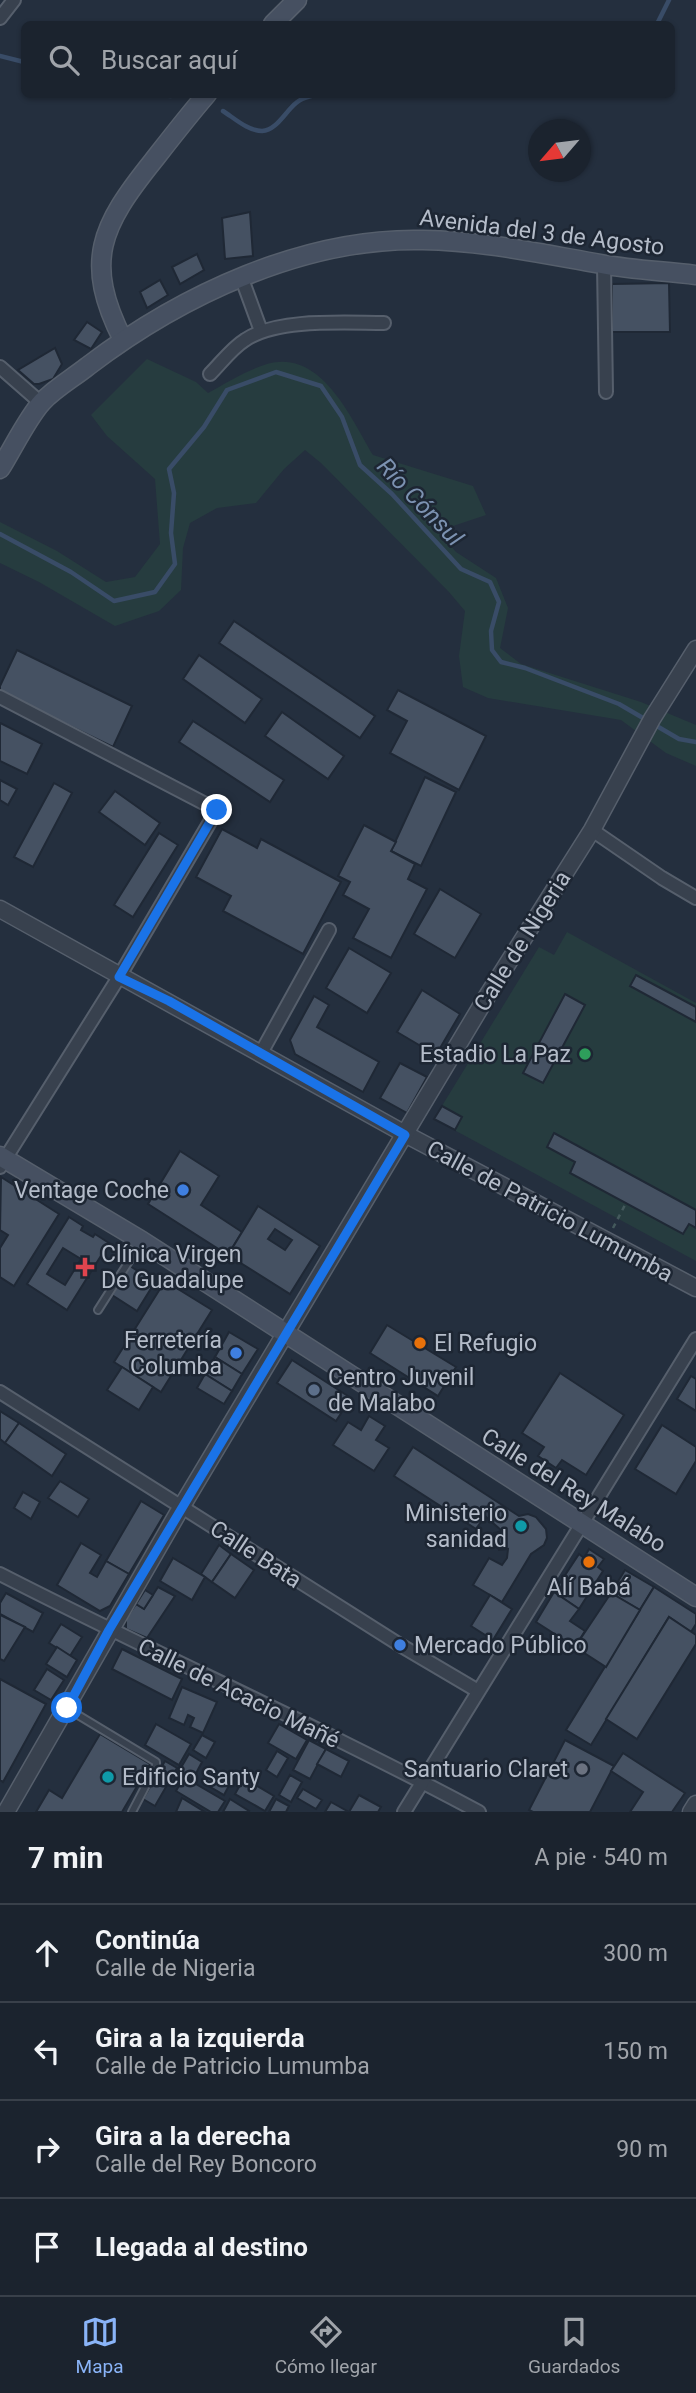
<!DOCTYPE html>
<html lang="es">
<head>
<meta charset="utf-8">
<style>
  :root { --surface:#1b232e; --page:#242b36; --text:#f1f3f6; --muted:#a0a4aa; --line:#39404a; --accent:#8ab4f8 }
  body { margin:0; font-family:Roboto,sans-serif; background:var(--page); color:var(--text) }
  .compass { position:absolute; left:528px; top:119px; width:63px; height:63px; border-radius:50%; background:var(--surface); box-shadow:0 2px 5px #0004; rotate:242deg }
  .stop { position:absolute; width:21px; height:21px; margin:-16px; border:5px solid #1a73e8; border-radius:50%; background:#fff }
  .stop.end { background:#1a73e8; border-color:#fff; box-shadow:0 2px 7px #0008 }
  .list { margin:0; padding:0; list-style:none }
  h2 { display:flex; justify-content:space-between; align-items:center; height:91px; margin:0; padding:0 28px; font-size:30px }
  h2 small { font-size:23px; font-weight:400; color:var(--muted) }
  .list li { display:grid; grid-template-columns:46px 1fr auto; gap:21px; align-items:center; box-sizing:border-box; height:98px; padding:0 28px; border-top:2px solid var(--line) }
  .list b { display:block; font-size:26px; white-space:nowrap }
  .list p { margin:0; font-size:23px; white-space:nowrap; color:var(--muted) }
  .list em { font-size:23px; font-style:normal; color:var(--muted) }
  .icon { flex:none; width:38px; height:38px; fill:none; stroke:currentColor; stroke-width:2; stroke-linecap:round; stroke-linejoin:round }
  .map { position:relative; flex:none; width:696px; height:1812px; overflow:hidden }
  .search { position:absolute; background:var(--surface); box-shadow:0 2px 5px #0004; left:21px; right:21px; top:21px; height:77px; display:flex; align-items:center; gap:18px; box-sizing:border-box; padding:0 24px; border-radius:10px; color:var(--muted); font-size:26px }
  .sheet { height:483px; background:var(--surface) }
  nav { display:flex; justify-content:space-around; align-items:center; box-sizing:border-box; height:98px; border-top:2px solid var(--line); background:var(--surface); font-size:19px; color:var(--muted) }
  nav a { display:grid; justify-items:center; gap:4px }
  nav .on { color:var(--accent) }
  .map>svg:first-child { display:block }
  .green { fill:#263c3f }
  .lines { fill:none; stroke-linecap:round; stroke-linejoin:round }
  .stream { stroke:#394c67; stroke-width:4.5 }
  .building { fill:#455162; stroke:#1f2835; stroke-width:2; fill-rule:evenodd }
  .service-casing { stroke:#565f6c; stroke-width:10 }
  .minor-casing { stroke:#565f6c; stroke-width:16 }
  .tertiary-casing { stroke:#565f6c; stroke-width:19 }
  .secondary-casing { stroke:#565f6c; stroke-width:21 }
  .path { stroke:#44595c; stroke-width:2.5; stroke-dasharray:5 5; stroke-linecap:butt }
  .service { stroke:#38414e; stroke-width:6 }
  .minor { stroke:#38414e; stroke-width:12 }
  .tertiary { stroke:#38414e; stroke-width:16 }
  .secondary { stroke:#465061; stroke-width:18 }
  .route { stroke:#1a73e8; stroke-width:9 }
  .leisure-dot { fill:#2e9e5b; stroke:#1d2633; stroke-width:2.5 }
  .shop-dot { fill:#3f7fe0; stroke:#1d2633; stroke-width:2.5 }
  .health-dot { fill:#e0444e; stroke:#1d2633; stroke-width:2.5 }
  .food-dot { fill:#e8710a; stroke:#1d2633; stroke-width:2.5 }
  .service-dot { fill:#5c6f8a; stroke:#1d2633; stroke-width:2.5 }
  .culture-dot { fill:#0f9aa8; stroke:#1d2633; stroke-width:2.5 }
  .worship-dot { fill:#6b7280; stroke:#1d2633; stroke-width:2.5 }
  .labels { text-anchor:middle; stroke-width:5; stroke-linejoin:round; paint-order:stroke }
  .street-label { font-size:23px; fill:#b4bcc9; stroke:#1d2633 }
  .poi-label { font-size:23px; fill:#b4bcc9; stroke:#1d2633; text-anchor:end }
  .water-label { font-size:24px; font-style:italic; fill:#7c92b1; stroke:#1d2633 }
</style>
</head>
<body>
<div class="map">
<svg width="696" height="1812" viewBox="0 0 696 1812">
  <rect width="100%" height="100%" fill="#242f3e"/>
  <g class="green">
    <path d="M147,359l49,23 12,11c18,-10 39,-23 59,-29 54,-16 84,54 106,91l100,31 13,29 -48,16 18,21 40,26 12,30 -8,40 21,16 120,38 55,23v41l-30,-13 -45,-33 -133,-22 -25,-11 -4,-31 6,-45 -16,-19 -128,-129 -16,-13 -21,19 -28,34 -39,5 -27,15 -7,25 -2,42 -22,21 -44,15 -76,-44 -39,-19v-41l57,29 49,31 29,-5 25,-33 -5,-65 -48,-43 -16,-21z"/>
    <path d="M567,932l129,71v258l-262,-142 105,-172 15,8z"/>
  </g>
  <g class="lines">
    <g class="stream">
      <path d="M657,24l12,-24"/>
      <path d="M0,56l24,6"/>
      <path d="M142,94l29,2"/>
      <path d="M223,111c11,7 25,20 39,20 15,-1 23,-19 34,-28 8,-7 20,-8 31,-9"/>
      <path d="M0,534l71,38 43,29 41,-9 20,-28 -4,-31 3,-40 -5,-24 35,-42 23,-37 49,-18 45,14 21,31 18,48 32,29 69,75 29,13 9,20 -8,29 1,19 9,12 24,6 94,36 60,35 17,3"/>
    </g>
  </g>
  <g class="building">
    <path d="M250,212l3,44 -28,3 -3,-41z"/>
    <path d="M197,254l7,16 -24,14 -8,-17z"/>
    <path d="M160,280l8,15 -21,13 -7,-16z"/>
    <path d="M669,283l1,49h-58v-48z"/>
    <path d="M87,322l15,10 -11,17 -17,-9z"/>
    <path d="M55,348l7,16 -9,15 -14,5h-5l-16,-14z"/>
    <path d="M234,621l141,95 -15,22 -141,-95z"/>
    <path d="M17,650l115,56 -19,41 -113,-55v-6z"/>
    <path d="M199,655l63,44 -17,24 -62,-44z"/>
    <path d="M398,690l88,46 -27,54 -69,-37 17,-32 -20,-11z"/>
    <path d="M282,712l62,44 -16,23 -63,-43z"/>
    <path d="M193,721l91,59 -14,22 -91,-60z"/>
    <path d="M0,723l42,21 -15,30 -27,-13z"/>
    <path d="M425,777l31,15 -35,74 -30,-15z"/>
    <path d="M0,780l17,9 -9,16 -8,-5z"/>
    <path d="M54,783l18,10 -39,74 -19,-10z"/>
    <path d="M115,791l45,32 -15,22 -46,-33z"/>
    <path d="M364,825l32,17 -5,9 24,13 -7,15 19,10 -36,69 -38,-20 16,-29 -26,-14 7,-13 -12,-6z"/>
    <path d="M222,829l35,19 4,-9 80,43 -38,72 -80,-43 8,-15 -35,-19z"/>
    <path d="M159,833l19,12 -45,72 -19,-12z"/>
    <path d="M440,889l41,25 -26,44 -41,-24z"/>
    <path d="M349,948l42,25 -24,40 -41,-25z"/>
    <path d="M636,975l60,32v15l-66,-36z"/>
    <path d="M422,990l38,24 -24,41 -39,-23z"/>
    <path d="M565,994l20,11 -42,78 -20,-10z"/>
    <path d="M314,996l15,9 -12,22 62,35 -16,30 -68,-38 -5,-14z"/>
    <path d="M400,1063l27,14 -20,36 -27,-15z"/>
    <path d="M442,1106l20,11 -7,13 -21,-11z"/>
    <path d="M554,1133l142,77v18l-7,-4 -6,10 -113,-61 5,-11 -28,-15z"/>
    <path d="M180,1151l39,25 -18,29 41,27 -14,23 -80,-51z"/>
    <path d="M1,1177l58,37 -45,72 -14,-9v-29l8,-13 -8,-5z"/>
    <path d="M258,1206l62,40 -30,48 -62,-39zM275,1229l17,11 -7,10 -17,-11z"/>
    <path d="M69,1217l14,9 -2,4 12,7 2,-3 14,9 -42,67 -40,-26zM63,1248l18,11 -16,26 -18,-11z"/>
    <path d="M130,1266l25,16 -18,29 -25,-16z"/>
    <path d="M165,1281l47,29 -51,82 -47,-30z"/>
    <path d="M387,1325l69,42 -18,29 -68,-43z"/>
    <path d="M229,1332l29,17 -16,25 -27,-17z"/>
    <path d="M215,1357l27,17 -10,17 -27,-17z"/>
    <path d="M292,1360l59,38 -15,23 -59,-38z"/>
    <path d="M122,1367l31,20 -14,23 -32,-20z"/>
    <path d="M560,1373l64,42 -38,60 -24,-15 -6,8 -18,-12 6,-9 -22,-14z"/>
    <path d="M205,1374l27,17 -8,13 -27,-16z"/>
    <path d="M691,1376l5,3v32l-19,-12z"/>
    <path d="M0,1411l19,12 -14,20 -5,-4z"/>
    <path d="M369,1416l16,10 -9,14 13,8 -15,23 -41,-26 15,-23 13,8z"/>
    <path d="M19,1423l47,31 -14,22 -47,-33z"/>
    <path d="M662,1425l34,22v14l-20,33 -41,-25z"/>
    <path d="M413,1447l106,69 9,-2 8,3 10,12 1,9 -3,7 -13,9 -29,48 -29,-17 16,-27 13,7 5,-7 1,-9 -9,1 -5,-17 8,-2 -17,-15 -9,13 -82,-53z"/>
    <path d="M60,1481l29,18 -11,18 -30,-19z"/>
    <path d="M23,1492l17,10 -9,17 -17,-11z"/>
    <path d="M141,1501l23,14 -35,59 -23,-13z"/>
    <path d="M81,1543l20,12 -11,18 7,4 9,-16 23,13 -19,32 -10,5 -43,-26z"/>
    <path d="M219,1545l12,9 -19,28 -11,-8z"/>
    <path d="M589,1549l15,10 -6,8 5,4 -24,38 -25,-17 25,-38 5,4z"/>
    <path d="M231,1554l23,16 -19,28 -23,-16z"/>
    <path d="M173,1558l32,19 -13,23 -32,-19z"/>
    <path d="M625,1570l29,17 -14,23 -29,-17z"/>
    <path d="M158,1587l17,9 -28,42 -21,-9v-10l10,-15 8,5z"/>
    <path d="M654,1587l42,27v10l-5,8 -22,-15 -78,128 -25,-15z"/>
    <path d="M145,1590l8,5 -9,14 -8,-5z"/>
    <path d="M554,1592l25,17 -9,12 15,10 -10,16 -39,-25z"/>
    <path d="M6,1593l37,20 -10,19 -33,-18v-11z"/>
    <path d="M611,1593l29,17 -34,57 -31,-20z"/>
    <path d="M490,1595l22,14 -19,31 -22,-14z"/>
    <path d="M0,1615l25,12 -21,34 -4,-2z"/>
    <path d="M669,1617l27,18v9l-59,95 -31,-20z"/>
    <path d="M61,1624l21,13 -12,19 -21,-13z"/>
    <path d="M57,1647l20,13 -10,17 -21,-13z"/>
    <path d="M122,1649l60,30 -10,21 -60,-31z"/>
    <path d="M47,1669l17,11 -13,20 -17,-10z"/>
    <path d="M0,1679l46,25 -43,78 -3,-2z"/>
    <path d="M182,1687l35,15 -14,31 -13,-6 4,-9 -6,-3 -4,10 -15,-7z"/>
    <path d="M156,1724l35,20 -12,21 -34,-20z"/>
    <path d="M279,1724l28,16 -11,19 -28,-16z"/>
    <path d="M100,1734l50,30 -28,48h-86l13,-22 13,8z"/>
    <path d="M202,1735l13,7 -9,16 -13,-8z"/>
    <path d="M309,1740l17,9 -16,30 -17,-9z"/>
    <path d="M565,1740l49,26 -24,46h-57l-4,-2z"/>
    <path d="M326,1749l23,12 -8,16 -24,-13z"/>
    <path d="M277,1751l11,7 -11,19 -11,-7z"/>
    <path d="M623,1753l62,40 -13,19h-42l13,-20 -32,-21z"/>
    <path d="M189,1754l13,8 -9,17 -14,-8z"/>
    <path d="M165,1761l12,7 -22,38 -12,-7z"/>
    <path d="M211,1768l21,12 -8,15 -22,-13z"/>
    <path d="M290,1775l12,7 -11,20 -12,-7z"/>
    <path d="M184,1777l41,24 -7,11h-7l-35,-21z"/>
    <path d="M244,1778l30,18 -9,15 -30,-17z"/>
    <path d="M303,1789l19,11 -6,9 -19,-11z"/>
    <path d="M359,1795l22,12 -3,5h-29z"/>
    <path d="M182,1798l23,14h-29z"/>
    <path d="M230,1799l19,12 -1,1h-25z"/>
    <path d="M276,1799l13,7 -3,6h-17z"/>
    <path d="M331,1802l16,9 -1,1h-21z"/>
  </g>
  <g class="lines">
    <defs>
      <g id="service">
        <path d="M98,1310l42,-66"/>
        <path d="M68,1709l88,53v4l-24,46"/>
      </g>
      <g id="minor">
        <path d="M0,18l14,-18"/>
        <path d="M604,265l2,127"/>
        <path d="M242,279l19,52"/>
        <path d="M0,367l41,36"/>
        <path d="M210,374c11,-11 22,-26 35,-34 32,-22 100,-17 139,-17"/>
        <path d="M0,697l217,113 -98,167 -119,190"/>
        <path d="M592,830l70,48 34,20"/>
        <path d="M261,1053l68,-123"/>
        <path d="M0,1392l400,253 78,46"/>
        <path d="M0,1574c158,81 322,154 479,238"/>
        <path d="M404,1812l292,-473"/>
      </g>
      <g id="tertiary">
        <path d="M0,909l405,225 291,154"/>
        <path d="M6,1812l176,-306 307,-513 103,-163 60,-111 44,-70"/>
        <path d="M691,1812l5,-8"/>
      </g>
      <g id="secondary">
        <path d="M273,24l24,-24"/>
        <path d="M123,340c-40,-79 -22,-114 30,-179 18,-23 35,-45 54,-67"/>
        <path d="M0,469c12,-19 28,-52 42,-67 13,-14 31,-24 46,-36 93,-71 217,-129 335,-126 61,1 120,14 178,24 31,6 64,7 95,11"/>
        <path d="M0,1156l142,85 554,356"/>
      </g>
    </defs>
    <use href="#service" class="service-casing"/>
    <use href="#minor" class="minor-casing"/>
    <use href="#tertiary" class="tertiary-casing"/>
    <use href="#secondary" class="secondary-casing"/>
    <path class="path" d="M613,1228l13,-25"/>
    <use href="#service" class="service"/>
    <use href="#minor" class="minor"/>
    <use href="#tertiary" class="tertiary"/>
    <use href="#secondary" class="secondary"/>
  </g>
  <g class="lines">
    <path class="route" d="M67,1708l42,-78 296,-495 -236,-134 -50,-24 98,-167"/>
  </g>
  <circle class="leisure-dot" cx="585" cy="1054" r="7"/>
  <g class="shop-dot">
    <circle cx="183" cy="1190" r="7"/>
    <circle cx="236" cy="1353" r="7"/>
    <circle cx="400" cy="1645" r="7"/>
  </g>
  <path class="health-dot" d="M81.5 1256.5h7v7h7v7h-7v7h-7v-7h-7v-7h7z"/>
  <g class="food-dot">
    <circle cx="420" cy="1343" r="7"/>
    <circle cx="589" cy="1562" r="7"/>
  </g>
  <circle class="service-dot" cx="314" cy="1390" r="7"/>
  <g class="culture-dot">
    <circle cx="521" cy="1526" r="7"/>
    <circle cx="108" cy="1777" r="7"/>
  </g>
  <circle class="worship-dot" cx="582" cy="1769" r="7"/>
  <g class="labels">
    <g class="street-label">
      <text transform="translate(542 232) rotate(7)" y="8">Avenida del 3 de Agosto</text>
      <text transform="translate(522 941) rotate(-58)" y="8">Calle de Nigeria</text>
      <text transform="translate(550 1211) rotate(28)" y="8">Calle de Patricio Lumumba</text>
      <text transform="translate(574 1490) rotate(32)" y="8">Calle del Rey Malabo</text>
      <text transform="translate(256 1554) rotate(33)" y="8">Calle Bata</text>
      <text transform="translate(239 1693) rotate(26)" y="8">Calle de Acacio Mañé</text>
    </g>
    <g class="poi-label">
      <text x="571" y="1062">Estadio La Paz</text>
      <text x="169" y="1198">Ventage Coche</text>
      <text x="101" y="1262" text-anchor="start">Clínica Virgen<tspan x="101" dy="26">De Guadalupe</tspan></text>
      <text x="222" y="1348">Ferretería<tspan x="222" dy="26">Columba</tspan></text>
      <text x="434" y="1351" text-anchor="start">El Refugio</text>
      <text x="328" y="1385" text-anchor="start">Centro Juvenil<tspan x="328" dy="26">de Malabo</tspan></text>
      <text x="507" y="1521">Ministerio<tspan x="507" dy="26">sanidad</tspan></text>
      <text x="589" y="1595" text-anchor="middle">Alí Babá</text>
      <text x="414" y="1653" text-anchor="start">Mercado Público</text>
      <text x="568" y="1777">Santuario Claret</text>
      <text x="122" y="1785" text-anchor="start">Edificio Santy</text>
    </g>
    <g class="water-label">
      <text transform="translate(420 502) rotate(46)" y="8">Río Cónsul</text>
    </g>
  </g>
</svg>
<svg class="compass" viewBox="-18 -18 36 36"><path d="M0-13l5 13h-10z" fill="#e53935"/><path d="M0 13l5-13h-10z" fill="#a0a4aa"/></svg>
<div class="stop" style="left:67px;top:1708px"></div>
<div class="stop end" style="left:217px;top:810px"></div>
<div class="search"><svg class="icon" aria-label="search" viewBox="0 0 24 24"><circle cx="10" cy="10" r="6"/><path d="M15 15l6 6"/></svg>Buscar aquí</div>
</div>
<section class="sheet">
<h2>7 min<small>A pie · 540 m</small></h2>
<ul class="list">
<li><svg class="icon" aria-label="ahead" viewBox="0 0 24 24"><path d="M12 20V5M6 11l6-6 6 6"/></svg><div><b>Continúa</b><p>Calle de Nigeria</p></div><em>300 m</em></li>
<li><svg class="icon" aria-label="left" viewBox="0 0 24 24"><path d="M17 20v-9H6M10 6l-5 5 5 5"/></svg><div><b>Gira a la izquierda</b><p>Calle de Patricio Lumumba</p></div><em>150 m</em></li>
<li><svg class="icon" aria-label="right" viewBox="0 0 24 24"><path d="M7 20v-9h11M14 6l5 5-5 5"/></svg><div><b>Gira a la derecha</b><p>Calle del Rey Boncoro</p></div><em>90 m</em></li>
<li><svg class="icon" aria-label="arrive" viewBox="0 0 24 24"><path d="M6 21V4h12l-3 4 3 4H6"/></svg><div><b>Llegada al destino</b></div></li>
</ul>
</section>
<nav>
<a class="on"><svg class="icon" aria-label="map" viewBox="0 0 24 24"><path d="M3 6l6-2 6 2 6-2v14l-6 2-6-2-6 2zM9 4v14M15 6v14"/></svg>Mapa</a>
<a><svg class="icon" aria-label="directions" viewBox="0 0 24 24"><path d="M12 3l9 9-9 9-9-9zM9 14v-3h6M13 9l2 2-2 2"/></svg>Cómo llegar</a>
<a><svg class="icon" aria-label="saved" viewBox="0 0 24 24"><path d="M7 4h10v16l-5-4-5 4z"/></svg>Guardados</a>
</nav>
</body>
</html>
